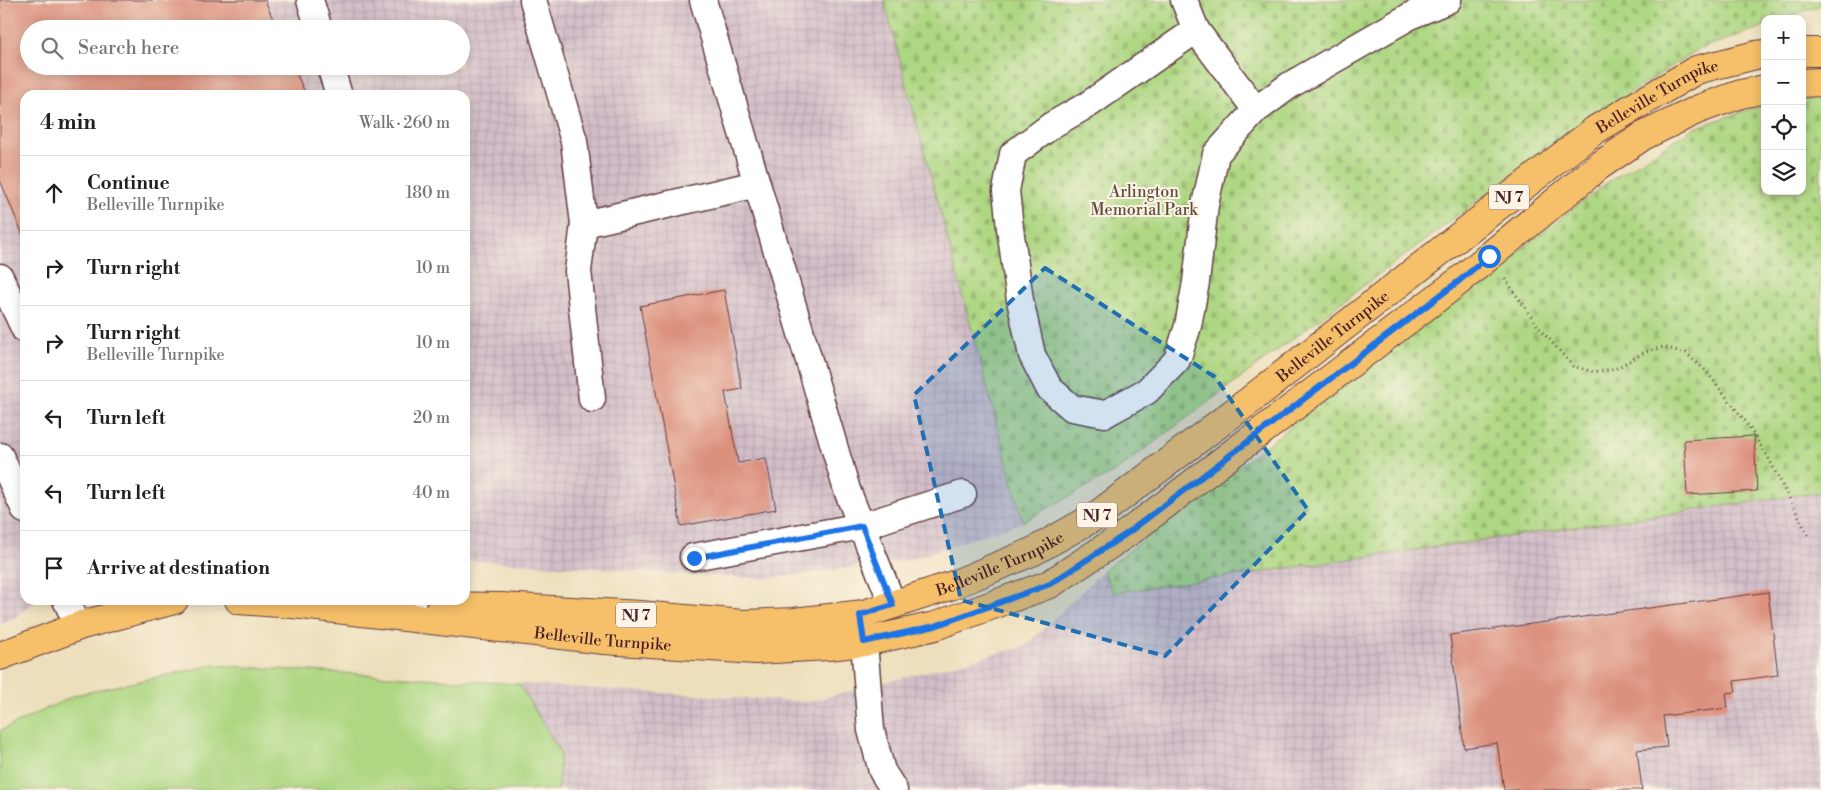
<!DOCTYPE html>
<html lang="en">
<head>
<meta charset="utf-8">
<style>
  :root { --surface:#fff; --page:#f2f2f2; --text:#202124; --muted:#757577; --line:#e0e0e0 }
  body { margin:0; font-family:"Libre Bodoni",serif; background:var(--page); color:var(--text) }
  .controls { position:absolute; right:15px; top:15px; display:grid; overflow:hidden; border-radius:10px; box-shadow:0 2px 12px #0003 }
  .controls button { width:45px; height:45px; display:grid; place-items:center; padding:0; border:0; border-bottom:1px solid var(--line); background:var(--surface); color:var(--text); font:25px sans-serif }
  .stop { position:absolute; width:15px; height:15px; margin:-11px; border:4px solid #1a73e8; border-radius:50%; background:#fff }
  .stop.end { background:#1a73e8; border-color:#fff; box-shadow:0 1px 5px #0008 }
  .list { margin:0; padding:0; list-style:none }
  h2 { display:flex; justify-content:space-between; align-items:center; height:65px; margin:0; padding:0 20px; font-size:21px }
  h2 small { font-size:16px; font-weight:400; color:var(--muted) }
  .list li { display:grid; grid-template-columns:32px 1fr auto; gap:15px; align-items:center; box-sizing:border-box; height:75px; padding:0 20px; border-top:1px solid var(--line) }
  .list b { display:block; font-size:19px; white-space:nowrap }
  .list p { margin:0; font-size:16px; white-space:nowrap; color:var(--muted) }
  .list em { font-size:16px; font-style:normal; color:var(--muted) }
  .icon { flex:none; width:28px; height:28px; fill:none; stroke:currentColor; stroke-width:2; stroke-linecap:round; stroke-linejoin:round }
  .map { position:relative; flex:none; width:1821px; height:790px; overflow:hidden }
  .search { position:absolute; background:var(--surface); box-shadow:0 2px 12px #0003; left:20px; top:20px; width:450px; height:55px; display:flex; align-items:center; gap:12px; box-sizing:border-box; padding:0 18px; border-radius:28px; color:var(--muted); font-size:19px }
  .panel { position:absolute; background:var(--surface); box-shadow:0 2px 12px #0003; left:20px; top:90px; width:450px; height:515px; border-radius:15px }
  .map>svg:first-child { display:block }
  .industrial { fill:url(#industrial-grid); fill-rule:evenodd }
  .grass { fill:#add782; stroke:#7c7b56 }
  .cemetery { fill:url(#cemetery-stones); stroke:#7c7b56 }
  .building { fill:#dc917e }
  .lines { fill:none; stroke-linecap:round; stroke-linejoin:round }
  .minor-casing { stroke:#623c41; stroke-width:29 }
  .major-casing { stroke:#623c41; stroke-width:30 }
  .path { stroke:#623c41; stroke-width:3; stroke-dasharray:1 4; stroke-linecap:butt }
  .minor { stroke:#fff; stroke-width:26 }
  .major { stroke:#f6c06b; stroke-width:28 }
  .route { stroke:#1a73e8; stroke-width:6 }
  .marked { fill:#1f6fb2; fill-opacity:0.2; stroke:#1f6fb2; stroke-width:4; stroke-dasharray:10 6; stroke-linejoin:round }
  .labels { text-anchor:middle; stroke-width:4; stroke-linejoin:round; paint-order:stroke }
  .shield { fill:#fcf5e5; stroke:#7f5f63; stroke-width:1 }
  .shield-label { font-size:15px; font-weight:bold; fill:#4a1f2b }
  .street-label { font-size:16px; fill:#4a1f2b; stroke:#fcf5e5 }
  .park-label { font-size:16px; fill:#634d41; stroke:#fcf5e5 }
</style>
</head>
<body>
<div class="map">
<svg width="1821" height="790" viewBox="0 0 1821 790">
  <defs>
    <pattern id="industrial-grid" width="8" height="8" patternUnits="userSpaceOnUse" patternTransform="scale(1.25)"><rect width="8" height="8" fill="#d2bdc8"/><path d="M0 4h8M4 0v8" fill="none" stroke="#b6a2ac"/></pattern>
    <pattern id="cemetery-stones" width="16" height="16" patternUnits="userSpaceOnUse" patternTransform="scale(1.25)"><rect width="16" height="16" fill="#add782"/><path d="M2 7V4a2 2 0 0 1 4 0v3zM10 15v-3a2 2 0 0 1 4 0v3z" fill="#96b870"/></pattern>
  </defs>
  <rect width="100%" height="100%" fill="#fcf5e5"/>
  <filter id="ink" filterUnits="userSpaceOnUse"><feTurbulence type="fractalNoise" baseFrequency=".02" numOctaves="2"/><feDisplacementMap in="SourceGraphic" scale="10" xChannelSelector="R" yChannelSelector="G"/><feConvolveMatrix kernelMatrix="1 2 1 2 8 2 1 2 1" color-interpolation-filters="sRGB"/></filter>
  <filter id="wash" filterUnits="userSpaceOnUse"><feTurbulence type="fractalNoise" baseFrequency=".0096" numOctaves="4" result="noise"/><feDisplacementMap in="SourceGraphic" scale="20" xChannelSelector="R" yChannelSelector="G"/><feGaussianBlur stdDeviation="1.12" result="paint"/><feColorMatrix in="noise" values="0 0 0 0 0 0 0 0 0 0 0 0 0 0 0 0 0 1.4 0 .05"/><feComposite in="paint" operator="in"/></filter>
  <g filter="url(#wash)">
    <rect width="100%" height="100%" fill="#eddfbc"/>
    <g class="industrial">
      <path d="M0,0h884l139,522 -115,38 -143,19 -300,-19v-465h-440v505h12l-21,17 -16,7zM29,29h432v37h-432z"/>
      <path d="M1821,492v298h-1263l2,-38 -41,-68 289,18 218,-56 77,-75 10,22z"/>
    </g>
    <path class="grass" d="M214,665l305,19 41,68 -2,38h-558v-59l75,-36z"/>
    <g class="cemetery">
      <path d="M884,0h937v5l-37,14h-19v7l-66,23 -124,79 -458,342 -94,52z"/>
      <path d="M1814,98l7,1v393l-708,101 -10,-22 505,-389 86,-54 57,-19 14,-3v85h37v-91z"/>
    </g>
    <g id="blocks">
      <g class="building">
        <path d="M0,0h265l12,29h-248v37h264l13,29h-281v140h-2l-23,-55z"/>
        <path d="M724,290l18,99 -17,3 13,71 28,-5 10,51 -95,17 -41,-220z"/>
        <path d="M1754,436l3,55 -70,4 -3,-55z"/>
        <path d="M1768,592l10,83 -44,6 2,11 -10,1 2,15 -65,8 4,31 -30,3 5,40h-138l-7,-47 -33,5 -14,-113z"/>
      </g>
    </g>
  </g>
  <g filter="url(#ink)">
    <use href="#blocks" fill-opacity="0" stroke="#623c41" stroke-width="1"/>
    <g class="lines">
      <defs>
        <g id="minor">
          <path d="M310,0l9,29"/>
          <path d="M533,0l41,141 10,83 -6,47 14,128"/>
          <path d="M703,0l144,490 46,115"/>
          <path d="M1184,0l12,30"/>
          <path d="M330,66l9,29"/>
          <path d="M1256,110l-60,-80 -107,74 -37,21 -39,29 -7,37 4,37 10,72 12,55 17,33 23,20 33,6 42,-23 30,-31 11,-34 8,-44 9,-77 11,-51 40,-44 34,-25 122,-70 36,-15"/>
          <path d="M584,224l173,-40"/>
          <path d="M0,277l25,53"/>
          <path d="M0,456l25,54"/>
          <path d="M693,557l169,-31 101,-32"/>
          <path d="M66,600l11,23 5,2"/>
          <path d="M412,606l1,-6"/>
          <path d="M864,642l7,88 11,41 12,19"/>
        </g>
        <g id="major">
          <path d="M1802,52h19"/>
          <path d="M1802,83l19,-1"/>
          <path id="s1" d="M239,600l54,4 311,36 152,10 72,-4 36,-4 71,-16 115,-42 79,-52 330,-251 140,-115 44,-30 56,-27 42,-15 24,-5"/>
          <path id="s2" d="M441,606l60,1 139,8 103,9 51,-2 70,-8 89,-29 81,-34 62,-35 153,-115 346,-271 101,-60 60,-15 9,-1"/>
          <path d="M0,656l82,-31 92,-25"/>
        </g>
      </defs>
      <use href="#minor" class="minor-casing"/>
      <use href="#major" class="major-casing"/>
      <path class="path" d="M1505,279l35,50 33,37 21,6 21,-3 30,-17 18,-5 23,6 20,18 39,50 23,36 40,78"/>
      <use href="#minor" class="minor"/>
      <use href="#major" class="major"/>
    </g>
  </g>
  <g class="lines" filter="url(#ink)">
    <path class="route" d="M694,558l168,-32 31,79 -33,10 4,27 71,-16 115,-42 79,-52 330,-251 30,-25"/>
  </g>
  <path class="marked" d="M1045,268l170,109 93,133 -143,146 -204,-56 -47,-205z"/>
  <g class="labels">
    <g class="shield">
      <rect x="1489" y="184.5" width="40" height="25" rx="4"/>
      <rect x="1077" y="502.5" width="40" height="25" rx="4"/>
      <rect x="616" y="602.5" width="40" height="25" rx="4"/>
    </g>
    <g class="shield-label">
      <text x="1509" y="202">NJ 7</text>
      <text x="1097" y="520">NJ 7</text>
      <text x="636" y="620">NJ 7</text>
    </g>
    <g class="street-label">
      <text dy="6" stroke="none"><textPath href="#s2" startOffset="1379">Belleville Turnpike</textPath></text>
      <text dy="6" stroke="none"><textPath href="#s2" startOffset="974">Belleville Turnpike</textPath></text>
      <text dy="6" stroke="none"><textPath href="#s2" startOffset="569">Belleville Turnpike</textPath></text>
      <text dy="6" stroke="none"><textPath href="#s1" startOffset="366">Belleville Turnpike</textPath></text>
    </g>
    <g class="park-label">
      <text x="1144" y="197">Arlington<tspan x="1144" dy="18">Memorial Park</tspan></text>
    </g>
  </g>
</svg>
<div class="controls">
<button>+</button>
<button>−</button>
<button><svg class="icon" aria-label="locate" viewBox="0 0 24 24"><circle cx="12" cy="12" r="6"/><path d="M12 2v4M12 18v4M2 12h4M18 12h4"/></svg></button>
<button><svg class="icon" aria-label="layers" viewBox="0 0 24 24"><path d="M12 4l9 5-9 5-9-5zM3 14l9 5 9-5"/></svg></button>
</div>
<div class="stop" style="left:1489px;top:256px"></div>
<div class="stop end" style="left:694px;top:558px"></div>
<div class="search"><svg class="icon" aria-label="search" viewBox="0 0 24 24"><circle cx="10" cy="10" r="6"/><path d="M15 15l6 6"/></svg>Search here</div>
<section class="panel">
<h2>4 min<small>Walk · 260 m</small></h2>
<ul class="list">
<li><svg class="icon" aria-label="ahead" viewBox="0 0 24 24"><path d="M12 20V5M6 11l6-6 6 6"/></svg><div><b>Continue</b><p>Belleville Turnpike</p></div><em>180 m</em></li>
<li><svg class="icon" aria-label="right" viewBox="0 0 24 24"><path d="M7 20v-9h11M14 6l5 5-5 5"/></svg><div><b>Turn right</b></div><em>10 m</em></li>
<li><svg class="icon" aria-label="right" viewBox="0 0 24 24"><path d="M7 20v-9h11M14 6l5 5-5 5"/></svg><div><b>Turn right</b><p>Belleville Turnpike</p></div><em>10 m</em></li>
<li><svg class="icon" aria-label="left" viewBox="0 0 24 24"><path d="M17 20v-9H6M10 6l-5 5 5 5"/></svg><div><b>Turn left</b></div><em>20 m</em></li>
<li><svg class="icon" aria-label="left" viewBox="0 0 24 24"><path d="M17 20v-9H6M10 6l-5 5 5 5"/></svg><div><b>Turn left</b></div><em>40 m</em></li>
<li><svg class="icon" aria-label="arrive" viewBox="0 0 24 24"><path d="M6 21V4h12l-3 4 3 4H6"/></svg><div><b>Arrive at destination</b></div></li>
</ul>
</section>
</div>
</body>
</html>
